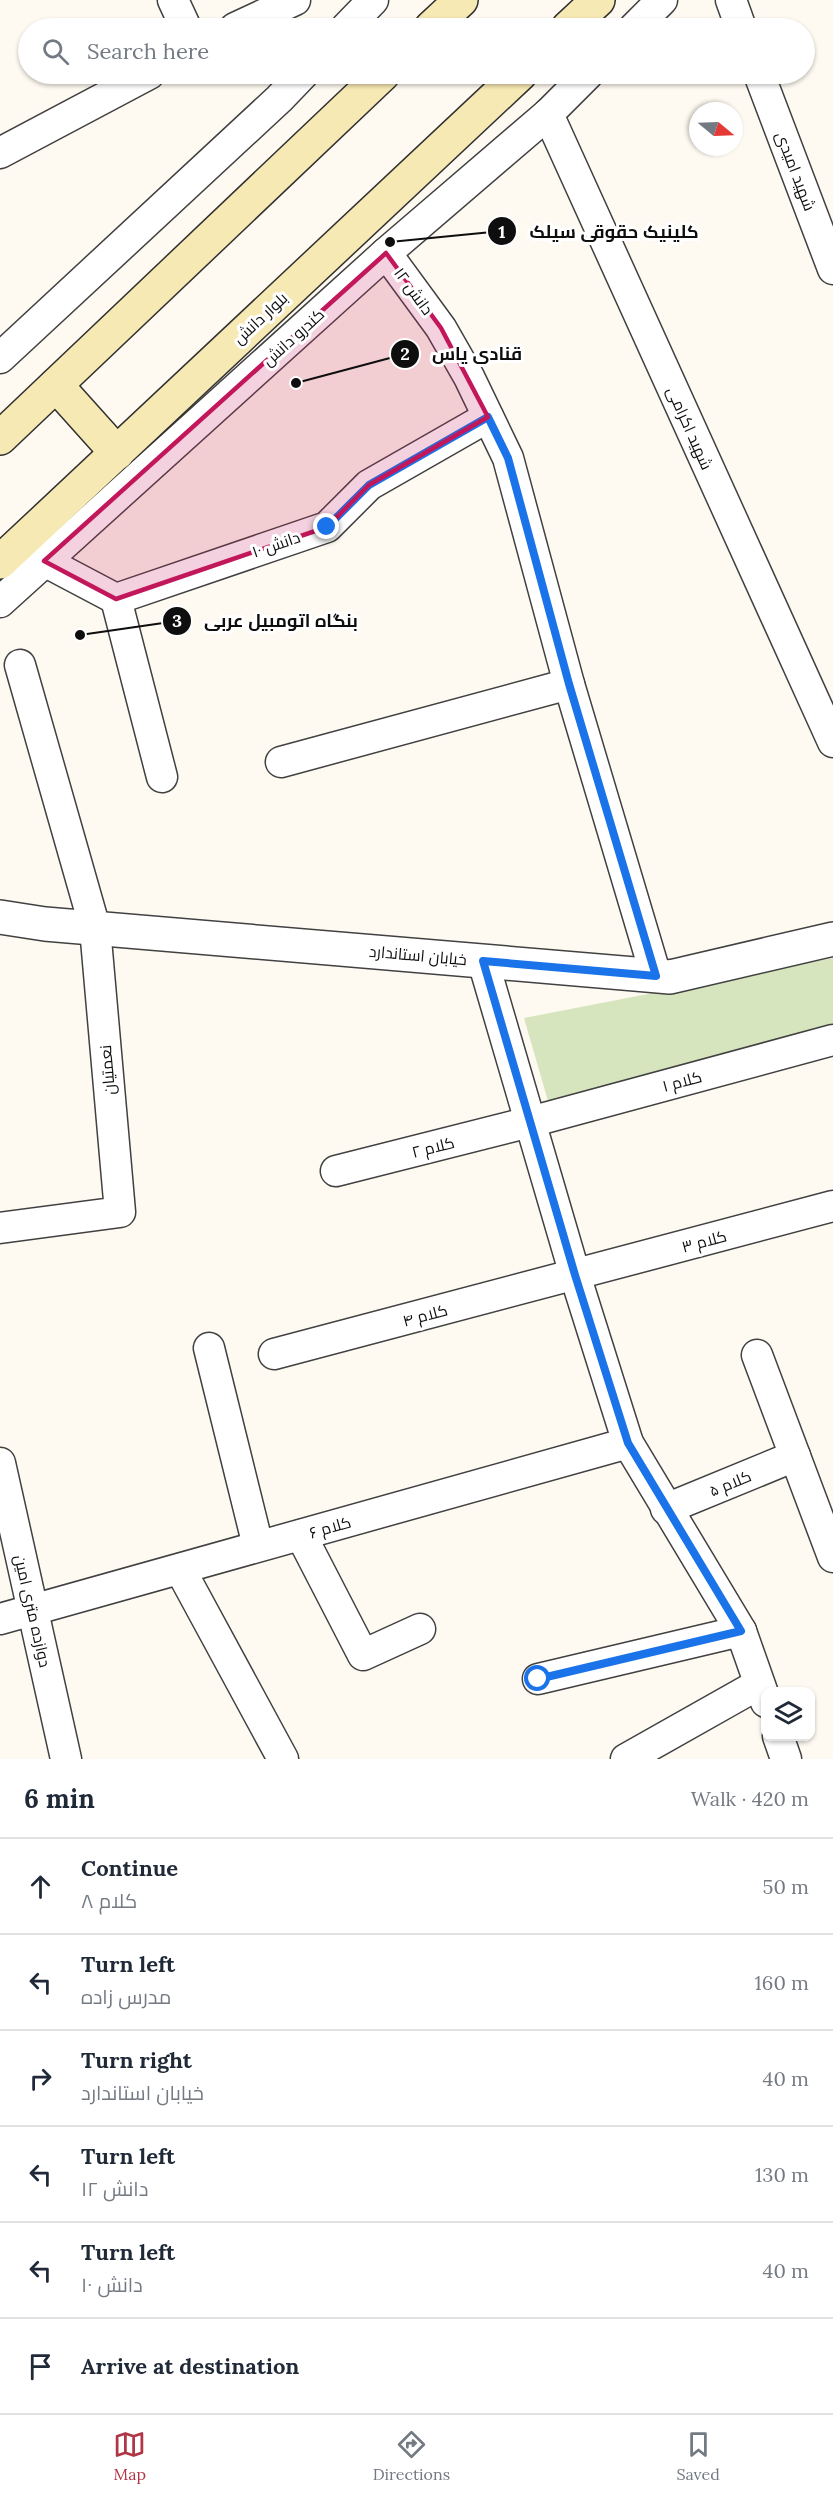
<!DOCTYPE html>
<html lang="en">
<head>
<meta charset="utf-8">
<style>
  :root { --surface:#fff; --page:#f6f6f7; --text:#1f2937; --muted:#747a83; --line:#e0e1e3; --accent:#b03545 }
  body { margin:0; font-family:Lora,Cairo,serif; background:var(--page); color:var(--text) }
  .controls { position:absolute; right:18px; bottom:18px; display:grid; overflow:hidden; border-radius:12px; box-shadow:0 2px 4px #0004 }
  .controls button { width:54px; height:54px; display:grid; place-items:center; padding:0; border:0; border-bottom:2px solid var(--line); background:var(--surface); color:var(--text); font:30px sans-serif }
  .compass { position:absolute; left:689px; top:102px; width:54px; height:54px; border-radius:50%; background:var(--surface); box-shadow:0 2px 4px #0004; rotate:109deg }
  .stop { position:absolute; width:18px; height:18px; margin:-14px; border:4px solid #1a73e8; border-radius:50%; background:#fff }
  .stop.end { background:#1a73e8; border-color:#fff; box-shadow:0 2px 6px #0008 }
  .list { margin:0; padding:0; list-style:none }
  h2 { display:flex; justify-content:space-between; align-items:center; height:78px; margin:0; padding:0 24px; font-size:26px }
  h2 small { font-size:20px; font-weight:400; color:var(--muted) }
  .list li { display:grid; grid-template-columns:39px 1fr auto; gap:18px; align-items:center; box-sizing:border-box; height:96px; padding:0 24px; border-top:2px solid var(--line) }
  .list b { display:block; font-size:22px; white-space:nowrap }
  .list p { margin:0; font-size:20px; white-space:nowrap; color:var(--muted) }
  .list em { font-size:20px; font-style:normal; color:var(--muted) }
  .icon { flex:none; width:33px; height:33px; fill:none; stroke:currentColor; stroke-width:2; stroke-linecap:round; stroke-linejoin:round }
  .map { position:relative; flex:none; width:833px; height:1759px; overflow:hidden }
  .search { position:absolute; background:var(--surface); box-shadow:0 2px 4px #0004; left:18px; right:18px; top:18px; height:66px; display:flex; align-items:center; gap:15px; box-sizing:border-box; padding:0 21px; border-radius:33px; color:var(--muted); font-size:22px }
  .sheet { height:654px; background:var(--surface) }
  nav { display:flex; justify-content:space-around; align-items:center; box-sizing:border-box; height:84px; border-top:2px solid var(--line); background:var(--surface); font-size:16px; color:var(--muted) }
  nav a { display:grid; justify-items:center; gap:3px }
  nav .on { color:var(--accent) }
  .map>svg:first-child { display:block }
  .green { fill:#d6e5be }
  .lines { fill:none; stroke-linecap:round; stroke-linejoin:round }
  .minor-casing { stroke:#414141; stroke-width:33 }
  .tertiary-casing { stroke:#414141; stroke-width:36 }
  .secondary-casing { stroke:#303030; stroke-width:36 }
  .minor { stroke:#fff; stroke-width:30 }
  .tertiary { stroke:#fff; stroke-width:33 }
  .secondary { stroke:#f7e9b3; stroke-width:33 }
  .route { stroke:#1a73e8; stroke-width:8 }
  .marked { fill:#c2185b; fill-opacity:0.2; stroke:#c2185b; stroke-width:4.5; stroke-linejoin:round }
  .labels { text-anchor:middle; stroke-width:6; stroke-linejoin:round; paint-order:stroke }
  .street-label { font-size:16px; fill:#0e0e0e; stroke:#fff }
  .leader { fill:none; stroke:#0e0e0e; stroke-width:2 }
  .callout-dot { fill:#0e0e0e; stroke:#fff; stroke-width:2 }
  .mark-label { font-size:18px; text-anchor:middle; font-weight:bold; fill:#fff }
  .callout-label { font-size:18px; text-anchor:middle; font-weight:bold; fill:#0e0e0e; stroke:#fff; stroke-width:6; stroke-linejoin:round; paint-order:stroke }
</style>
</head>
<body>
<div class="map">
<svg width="833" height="1759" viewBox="0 0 833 1759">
  <rect width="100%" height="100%" fill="#fefaf1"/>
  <path class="green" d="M833,958v75l-283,75 -26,-90z"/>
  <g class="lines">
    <defs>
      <g id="minor">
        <path d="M173,0l13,28"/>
        <path d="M731,0l10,28"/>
        <path d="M235,28l60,-28"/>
        <path d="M346,28l27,-28"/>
        <path d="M634,28l28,-28"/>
        <path d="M759,74l74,195"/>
        <path d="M548,114l285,628"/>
        <path d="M0,153l149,-79"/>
        <path d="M386,253l55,75 28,49 39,81 61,226 87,292"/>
        <path d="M0,358l279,-259 24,-25"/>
        <path d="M44,561l72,38 211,-72 42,-42 119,-68"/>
        <path d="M116,599l46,178"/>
        <path d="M0,602l386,-349 162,-139 40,-40"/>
        <path d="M281,762l288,-78"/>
        <path d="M483,961l92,314 53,168 113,188 25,71"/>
        <path d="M336,1171l194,-49 303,-82"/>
        <path d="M0,1228l120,-16 -25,-284 -75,-263"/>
        <path d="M209,1348l49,198"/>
        <path d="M274,1354l559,-148"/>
        <path d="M757,1355l76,202"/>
        <path d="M0,1463l66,296"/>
        <path d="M666,1509l129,-53"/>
        <path d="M301,1535l62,120 57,-26"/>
        <path d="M180,1569l103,190"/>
        <path d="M0,1619l628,-176"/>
        <path d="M538,1679l203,-48"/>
        <path d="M778,1736l8,23"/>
        <path d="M626,1759l133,-75"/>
      </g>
      <path id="tertiary" d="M0,917l45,7 625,53 163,-38"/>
      <g id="secondary">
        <path d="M431,28l30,-28"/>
        <path d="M568,28l30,-28"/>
        <path d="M56,385l61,68"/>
        <path d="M0,438l383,-364"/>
        <path d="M0,562l520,-488"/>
      </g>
    </defs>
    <use href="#minor" class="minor-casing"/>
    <use href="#tertiary" class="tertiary-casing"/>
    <use href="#secondary" class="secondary-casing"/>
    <use href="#minor" class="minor"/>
    <use href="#tertiary" class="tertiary"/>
    <use href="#secondary" class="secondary"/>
  </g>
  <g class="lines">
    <path class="route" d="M327,527l42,-42 119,-68 20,41 61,226 87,292 -173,-15 92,314 53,168 113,188 -203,48"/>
  </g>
  <path class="marked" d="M386,253l55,75 47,89 -119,68 -42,42 -211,72 -72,-38z"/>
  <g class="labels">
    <g class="street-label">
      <text transform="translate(796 171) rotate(69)" y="6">شهید امیدی</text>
      <text transform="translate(414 291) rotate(54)" y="6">دانش ۱۲</text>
      <text transform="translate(260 318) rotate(-43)" y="6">بلوار دانش</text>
      <text transform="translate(293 337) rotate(-42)" y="6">کندرو دانش</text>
      <text transform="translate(690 428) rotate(66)" y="6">شهید اکرامی</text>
      <text transform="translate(276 544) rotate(-19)" y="6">دانش ۱۰</text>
      <text transform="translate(418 955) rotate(5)" y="6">خیابان استاندارد</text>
      <text transform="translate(107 1070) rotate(-95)" y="6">نعمتیان</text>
      <text transform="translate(682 1081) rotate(-15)" y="6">کلام ۱</text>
      <text transform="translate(433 1147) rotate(-14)" y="6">کلام ۲</text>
      <text transform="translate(704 1241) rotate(-15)" y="6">کلام ۳</text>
      <text transform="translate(425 1315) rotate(-15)" y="6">کلام ۴</text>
      <text transform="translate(730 1483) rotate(-22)" y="6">کلام ۵</text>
      <text transform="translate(330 1527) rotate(-16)" y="6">کلام ۶</text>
      <text transform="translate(33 1611) rotate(77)" y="6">دوازده متری امین</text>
    </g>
  </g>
  <path class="leader" d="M390 242L502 231M296 383L405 354M80 635L177 621"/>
  <g class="callout-dot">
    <circle cx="390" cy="242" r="6"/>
    <circle cx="296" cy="383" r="6"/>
    <circle cx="80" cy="635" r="6"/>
    <circle cx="502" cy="231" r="15"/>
    <circle cx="405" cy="354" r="15"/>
    <circle cx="177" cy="621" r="15"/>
  </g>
  <g class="mark-label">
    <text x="502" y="238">1</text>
    <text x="405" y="360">2</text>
    <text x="177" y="627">3</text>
  </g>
  <g class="callout-label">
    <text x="614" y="238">کلینیک حقوقی سیلک</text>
    <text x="477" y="360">قنادی یاس</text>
    <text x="281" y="627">بنگاه اتومبیل عربی</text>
  </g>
</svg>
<div class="controls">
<button><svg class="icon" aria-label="layers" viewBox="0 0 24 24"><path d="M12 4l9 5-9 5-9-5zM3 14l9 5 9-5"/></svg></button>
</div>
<svg class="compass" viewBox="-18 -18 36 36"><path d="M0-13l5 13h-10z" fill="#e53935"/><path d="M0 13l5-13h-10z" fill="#747a83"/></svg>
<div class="stop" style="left:538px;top:1679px"></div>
<div class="stop end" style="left:327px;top:527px"></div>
<div class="search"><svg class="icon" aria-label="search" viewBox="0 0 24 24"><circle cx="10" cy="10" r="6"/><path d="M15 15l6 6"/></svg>Search here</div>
</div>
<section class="sheet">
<h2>6 min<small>Walk · 420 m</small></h2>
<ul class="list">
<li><svg class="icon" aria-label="ahead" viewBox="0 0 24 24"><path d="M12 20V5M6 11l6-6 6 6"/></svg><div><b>Continue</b><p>کلام ۸</p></div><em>50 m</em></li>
<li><svg class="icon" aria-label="left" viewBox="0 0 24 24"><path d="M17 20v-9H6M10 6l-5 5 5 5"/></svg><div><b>Turn left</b><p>مدرس زاده</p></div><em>160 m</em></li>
<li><svg class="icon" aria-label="right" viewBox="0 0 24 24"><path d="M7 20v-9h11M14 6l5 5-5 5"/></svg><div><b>Turn right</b><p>خیابان استاندارد</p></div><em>40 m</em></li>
<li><svg class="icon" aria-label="left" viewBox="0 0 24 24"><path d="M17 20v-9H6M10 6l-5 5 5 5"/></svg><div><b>Turn left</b><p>دانش ۱۲</p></div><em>130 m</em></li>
<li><svg class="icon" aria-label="left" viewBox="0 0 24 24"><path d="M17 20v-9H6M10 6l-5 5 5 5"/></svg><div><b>Turn left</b><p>دانش ۱۰</p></div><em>40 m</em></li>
<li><svg class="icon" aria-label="arrive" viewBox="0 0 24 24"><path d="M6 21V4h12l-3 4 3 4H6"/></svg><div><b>Arrive at destination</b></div></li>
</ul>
</section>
<nav>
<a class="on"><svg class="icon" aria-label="map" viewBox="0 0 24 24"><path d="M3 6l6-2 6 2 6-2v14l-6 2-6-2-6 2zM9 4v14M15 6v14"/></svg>Map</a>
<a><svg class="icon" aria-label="directions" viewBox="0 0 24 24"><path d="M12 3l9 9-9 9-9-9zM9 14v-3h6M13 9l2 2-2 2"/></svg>Directions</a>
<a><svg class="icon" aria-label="saved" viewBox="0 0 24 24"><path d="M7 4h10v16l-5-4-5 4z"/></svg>Saved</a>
</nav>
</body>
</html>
